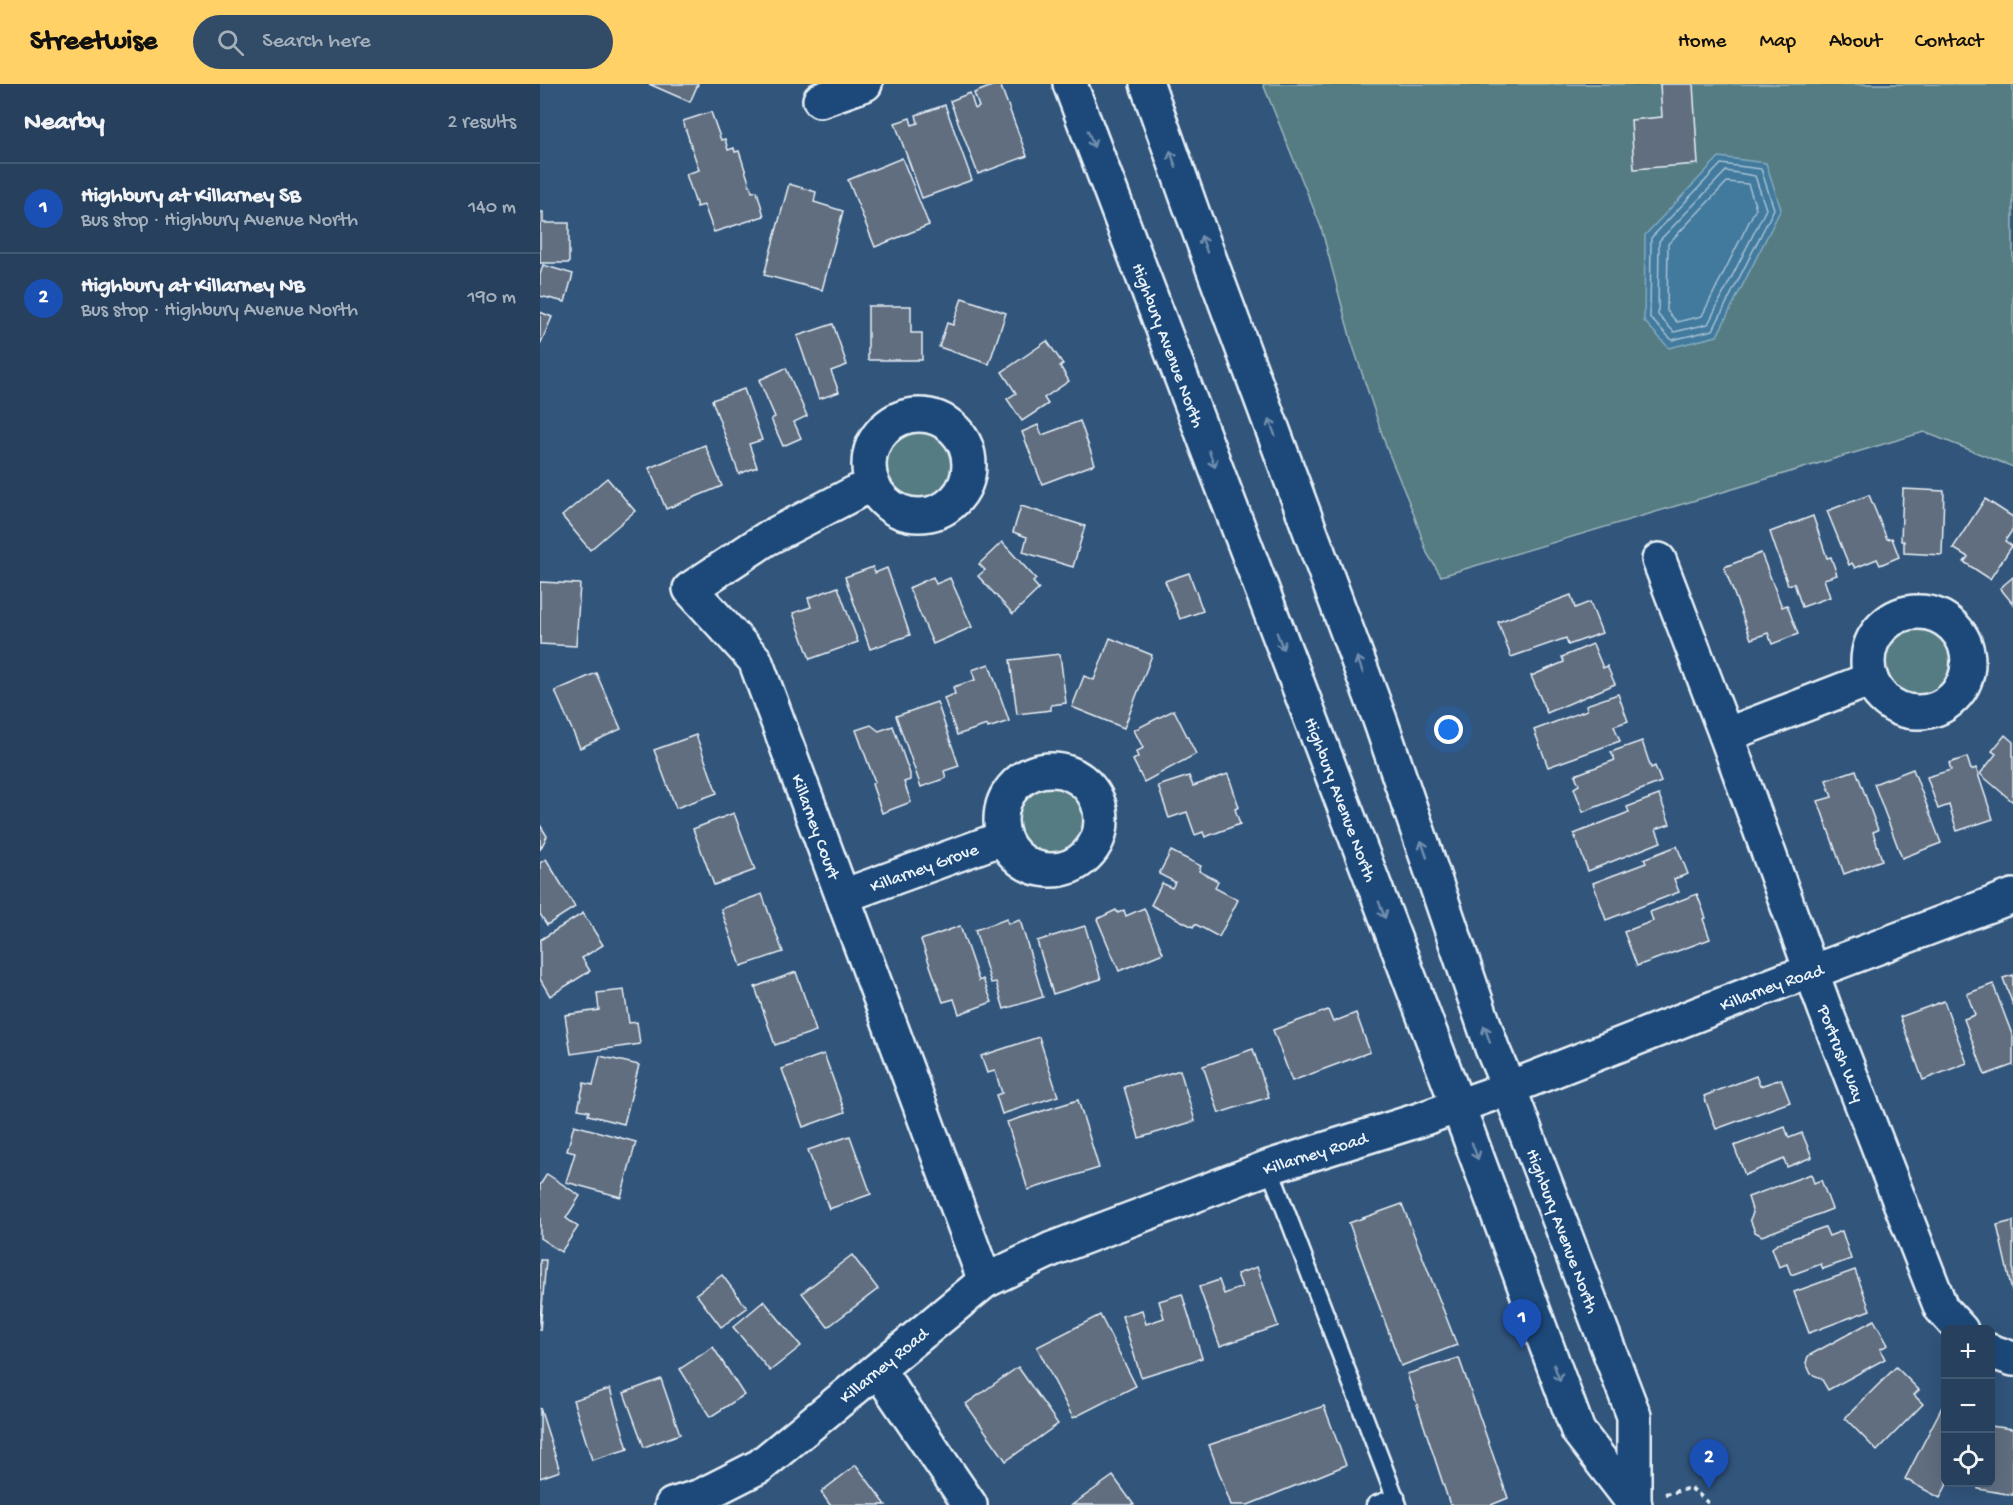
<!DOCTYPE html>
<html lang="en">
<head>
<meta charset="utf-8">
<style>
  :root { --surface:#26405d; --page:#324b66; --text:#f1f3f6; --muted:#a4afbc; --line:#425972; --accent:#ffd166 }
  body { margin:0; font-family:"Gochi Hand",sans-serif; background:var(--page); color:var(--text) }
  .controls { position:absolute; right:18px; bottom:18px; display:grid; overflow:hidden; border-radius:9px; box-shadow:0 6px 24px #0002 }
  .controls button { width:54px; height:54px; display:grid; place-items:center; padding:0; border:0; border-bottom:2px solid var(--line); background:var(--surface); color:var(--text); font:30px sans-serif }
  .you { position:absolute; left:909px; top:646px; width:21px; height:21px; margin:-15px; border:4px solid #fff; border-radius:50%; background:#1a73e8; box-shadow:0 0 0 9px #1a73e833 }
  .badge { display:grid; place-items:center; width:39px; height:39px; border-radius:50%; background:var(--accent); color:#fff; font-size:20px; font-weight:700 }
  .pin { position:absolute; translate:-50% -50px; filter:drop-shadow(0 2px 3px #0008) }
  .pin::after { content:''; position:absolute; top:32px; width:21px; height:18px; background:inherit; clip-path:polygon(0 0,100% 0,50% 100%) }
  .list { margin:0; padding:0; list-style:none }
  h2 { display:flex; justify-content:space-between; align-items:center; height:78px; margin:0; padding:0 24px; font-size:26px }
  h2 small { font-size:20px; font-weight:400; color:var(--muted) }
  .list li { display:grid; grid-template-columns:39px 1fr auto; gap:18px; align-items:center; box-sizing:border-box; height:90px; padding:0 24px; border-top:2px solid var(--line) }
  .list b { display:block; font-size:22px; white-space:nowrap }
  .list p { margin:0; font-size:20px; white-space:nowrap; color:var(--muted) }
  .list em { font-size:20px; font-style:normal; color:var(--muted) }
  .icon { flex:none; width:33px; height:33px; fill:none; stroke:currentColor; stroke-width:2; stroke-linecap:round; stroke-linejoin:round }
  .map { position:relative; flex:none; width:1473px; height:1421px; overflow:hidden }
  header { display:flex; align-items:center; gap:36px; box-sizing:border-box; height:84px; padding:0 30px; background:var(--accent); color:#111 }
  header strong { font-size:28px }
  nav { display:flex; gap:33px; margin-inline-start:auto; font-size:21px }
  .search { width:420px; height:54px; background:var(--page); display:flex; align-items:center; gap:15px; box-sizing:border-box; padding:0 21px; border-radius:33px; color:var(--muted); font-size:22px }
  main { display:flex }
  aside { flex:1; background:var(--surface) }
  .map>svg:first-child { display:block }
  .green { fill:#557c82; stroke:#9eb6bd; stroke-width:1.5 }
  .water { fill:#427a9d; stroke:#84aac1; stroke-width:1.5 }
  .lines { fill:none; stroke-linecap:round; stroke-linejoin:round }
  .shore { stroke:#a6c1d4; stroke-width:1.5 }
  .building { fill:#606e80; stroke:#e8f1f8; stroke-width:1.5 }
  .lane-casing { stroke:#e8f1f8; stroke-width:21 }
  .street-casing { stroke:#e8f1f8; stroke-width:38 }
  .secondary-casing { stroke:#e8f1f8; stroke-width:38 }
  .path { stroke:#e8f1f8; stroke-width:4; stroke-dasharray:4.5 4.5; stroke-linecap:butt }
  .lane { stroke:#1f4a7a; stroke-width:16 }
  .street { stroke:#1f4a7a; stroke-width:33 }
  .secondary { stroke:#1f4a7a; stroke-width:33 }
  .oneway { stroke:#6f8dac }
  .labels { text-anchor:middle; stroke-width:4.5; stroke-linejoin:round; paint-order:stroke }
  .street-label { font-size:18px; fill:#e8f1f8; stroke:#1f4a7a }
</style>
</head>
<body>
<header>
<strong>Streetwise</strong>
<div class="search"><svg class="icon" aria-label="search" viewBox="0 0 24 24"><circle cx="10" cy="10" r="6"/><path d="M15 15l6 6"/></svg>Search here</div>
<nav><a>Home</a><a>Map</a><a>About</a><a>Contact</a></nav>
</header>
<main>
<aside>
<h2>Nearby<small>2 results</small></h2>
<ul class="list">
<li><span class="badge" style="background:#1a4fb4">1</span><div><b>Highbury at Killarney SB</b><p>Bus stop · Highbury Avenue North</p></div><em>140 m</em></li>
<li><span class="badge" style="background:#1a4fb4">2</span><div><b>Highbury at Killarney NB</b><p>Bus stop · Highbury Avenue North</p></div><em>190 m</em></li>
</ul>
</aside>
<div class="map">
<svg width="1473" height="1421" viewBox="0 0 1473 1421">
  <rect width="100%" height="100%" fill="#32557c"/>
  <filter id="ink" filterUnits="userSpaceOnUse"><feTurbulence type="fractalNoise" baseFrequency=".0167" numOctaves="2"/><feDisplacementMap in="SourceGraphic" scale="12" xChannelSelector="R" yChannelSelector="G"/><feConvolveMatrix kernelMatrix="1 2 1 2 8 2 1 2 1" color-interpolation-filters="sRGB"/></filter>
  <g filter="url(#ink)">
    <g class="green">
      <path d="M723,0h750v383l-89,-35 -483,144 -14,-23 -14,-41 -26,-63 -36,-109 -30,-113z"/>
      <circle cx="380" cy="383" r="34"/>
      <circle cx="1378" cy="578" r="34"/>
      <circle cx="512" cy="737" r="34"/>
    </g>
    <path class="water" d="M1179,73l47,6 15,46 -64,127 -48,12 -25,-27 1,-86z"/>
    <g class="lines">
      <g class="shore">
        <path d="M1181,80l40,5 13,40 -61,121 -41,10 -22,-22 1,-80z"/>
        <path d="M1186,87l29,5 11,33 -58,115 -34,8 -16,-17 1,-74z"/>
        <path d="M1187,98l21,2 8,24 -54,108 -25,6 -10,-11 1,-67z"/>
      </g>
    </g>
    <g class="building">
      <path d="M109,0h49l-8,18z"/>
      <path d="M457,0h3l27,72 -49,18 -28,-73 20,-8 5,16 4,-2 -5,-14z"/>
      <path d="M1120,0h33l5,80 -64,5 -3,-49 31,-3z"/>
      <path d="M405,21l27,75 -50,18 -27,-75 15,-5 2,7 6,-2 -2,-8z"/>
      <path d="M171,28l10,28 4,-1 3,11 6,-2 1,4 4,-1 13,41 5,-1 7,25 -50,16 -10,-27 -7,2 -11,-33 13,-4 -16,-49z"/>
      <path d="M362,74l27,67 -54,22 -27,-67z"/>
      <path d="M249,100l27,8 -2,10 29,9 -21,79 -58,-15z"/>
      <path d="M0,128h3v11h26v40h-29z"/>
      <path d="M3,181l30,9 -8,28 -25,-6v-21z"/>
      <path d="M422,214l44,15 -17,51 -50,-17 8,-24 6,2z"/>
      <path d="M328,222h43v27h11v27h-54z"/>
      <path d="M0,228l12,5 -12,28z"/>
      <path d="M293,240l14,41 -16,6 8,21 -20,7 -22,-63z"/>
      <path d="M507,257l16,23 -3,2 9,15 -25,17 4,6 -26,17 -15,-22 9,-6 -14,-21z"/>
      <path d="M246,284l21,48 -13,6 7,16 -18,8 -12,-27 4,-2 -16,-37z"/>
      <path d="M204,305l18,51 -13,4 8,23 -18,7 -27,-74z"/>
      <path d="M540,337l15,43 -53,20 -20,-52 16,-7 4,10z"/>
      <path d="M165,361l17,41 -56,23 -17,-41z"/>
      <path d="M67,394l28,33 -45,39 -28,-34z"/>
      <path d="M1363,405l41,2 -2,64 -38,-2v-12h-3z"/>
      <path d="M1329,411l18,44 5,-1 7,19 -19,8 -3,-6 -22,9 -3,-5 -3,2 -22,-54z"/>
      <path d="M1445,415l28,18v12l-8,12 7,5 -22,33 -26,-17 4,-5 -15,-9z"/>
      <path d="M481,422l64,20 -12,41 -50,-15 4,-15 -14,-5z"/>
      <path d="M1273,432l14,42 4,-1 6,18 -13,4 6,18 -28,10 -8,-24 -6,2 -18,-53z"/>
      <path d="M462,458l34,37 -3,3 6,7 -26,25 -35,-38 7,-6 -6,-6z"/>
      <path d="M1221,469l21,54 5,-2 11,29 -26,10 -4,-11 -17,6 -27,-72z"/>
      <path d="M333,483l2,6 12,-5 23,67 -40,14 -25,-72z"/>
      <path d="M649,489l14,38 -23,8 -15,-38z"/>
      <path d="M393,493l3,7 14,-6 22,49 -39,17 -24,-56z"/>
      <path d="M1473,493v27l-13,-16z"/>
      <path d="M0,498l40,2 -4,62 -36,-2z"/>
      <path d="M298,503l20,55 -48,17 -17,-46 18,-6 -3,-9z"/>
      <path d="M1031,511l4,13 15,-6 12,31 -34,12 -2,-7 -55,19 -13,-35z"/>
      <path d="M570,554l42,17 -28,73 -52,-21 12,-31 10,4z"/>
      <path d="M1053,560l10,24 4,-2 8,18 -68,29 -16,-37 33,-14 -2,-5z"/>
      <path d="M520,570l6,49 -15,2v5l-34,4 -7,-54z"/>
      <path d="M449,580l20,57 -21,7 -1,-3 -30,10 -13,-37 11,-4 -2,-7 22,-7 -3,-10z"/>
      <path d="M56,589l25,56 -41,19 -25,-57z"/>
      <path d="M1078,610l10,27 -14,5 6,15 -72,26 -14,-37 53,-20 -1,-5z"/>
      <path d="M397,618l22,64 -15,5 2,7 -25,9 -25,-71z"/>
      <path d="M634,626l22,44 -52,28 -11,-22 5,-3 -2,-5 7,-4 -9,-18z"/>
      <path d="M331,641l8,6 14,-5 17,48v6l-6,2 7,20 -29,11 -10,-29 3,-2 -19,-52z"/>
      <path d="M156,651l21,58 -41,15 -22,-58z"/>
      <path d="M1465,651l8,7v60l-33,-28 16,-20 -4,-3z"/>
      <path d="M1102,657l9,27 4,-2 6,16 -78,30 -9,-24 5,-3 -4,-10 40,-15 -4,-8z"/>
      <path d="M1427,673l4,13 5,-2 17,51 -36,12 -8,-26 -11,4 -11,-32 24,-7 -2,-7z"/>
      <path d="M1373,685l28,74 -39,15 -28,-74z"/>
      <path d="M1316,686l22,60 -5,2 9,28 -38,14 -26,-73 14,-4 -6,-17z"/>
      <path d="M688,690l11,33 -4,2 5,15 -35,13 -2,-5 -8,3 -8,-23 -18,6 -11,-32 31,-10 4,10z"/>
      <path d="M1119,711l11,29 -14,5 5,13 -73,29 -14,-37 55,-22 -2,-5z"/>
      <path d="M194,729l21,57 -41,15 -21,-56z"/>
      <path d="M0,741l7,11 -7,14z"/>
      <path d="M1137,762l11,28 -14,5 5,13 -73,28 -13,-37 53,-20 -2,-4z"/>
      <path d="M631,767l30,15 -2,5 19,10 -3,7 23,12 -19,37 -24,-13 -2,3 -42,-22 11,-22 10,5 3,-6 -16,-8z"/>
      <path d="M6,775l29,48 -28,18 -7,-11v-51z"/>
      <path d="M222,810l21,58 -42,14 -20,-57z"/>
      <path d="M1157,810l9,24 -3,1 7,20 -73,27 -13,-34 29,-11 -3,-9z"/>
      <path d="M604,824l19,45 -44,18 -22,-52 19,-9 2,3 6,-3 2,6z"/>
      <path d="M43,829l20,32 -21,13 8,13 -40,25 -10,-17v-39z"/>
      <path d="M467,835l1,5 12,-4 23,77 -39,12 -8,-27 -5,1 -16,-53z"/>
      <path d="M420,842l19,55 4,-2 9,23 -33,12 -5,-15 -11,3 -22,-62z"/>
      <path d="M545,842l16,53 -48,15 -16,-53z"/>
      <path d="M256,888l20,59 -41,14 -20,-58z"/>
      <path d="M1473,891v30l-10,-27z"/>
      <path d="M1453,900l20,53v28l-28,10 -21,-56 11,-4 -8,-21z"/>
      <path d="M84,906l5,33 8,-1 3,22 -69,10 -6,-39 34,-5 -2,-17z"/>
      <path d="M1404,917l23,62 -44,17 -23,-63z"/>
      <path d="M788,926l5,12 23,-9 14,39 -78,29 -19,-51z"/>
      <path d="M499,953l19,59 -56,18 -6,-19 6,-2 -7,-22 -8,2 -6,-17z"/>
      <path d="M713,965l16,48 -50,16 -16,-47z"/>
      <path d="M284,970l21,58 -42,15 -21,-58z"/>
      <path d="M60,972l39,9 -15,59 -36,-9 1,-4 -11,-2 6,-26 9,2z"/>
      <path d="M640,986l15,51 -56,17 -15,-51z"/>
      <path d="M1216,992l4,10 21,-7 9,23 -74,27 -12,-33z"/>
      <path d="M538,1016l21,68 -71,22 -21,-68z"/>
      <path d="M34,1041l62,17 -15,55 -55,-15 9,-29 -8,-2z"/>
      <path d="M1245,1043l4,11 13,-5 10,24 -25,10 -3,-8 -39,16 -11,-29z"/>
      <path d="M310,1052l21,58 -42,15 -21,-59z"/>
      <path d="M7,1090l33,22 -14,22 12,9 -17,25 -21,-14v-53z"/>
      <path d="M1271,1090l3,9 7,-3 11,29 -70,27 -7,-4 -5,-13 3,-6 -5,-16z"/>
      <path d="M862,1120l55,141 -56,21 -52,-143z"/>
      <path d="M1473,1137v70h-1l-15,-66z"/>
      <path d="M1285,1143l4,9 13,-5 9,28 -28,10 -2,-5 -30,11 -4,-11 -8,3 -7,-19 7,-5z"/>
      <path d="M312,1171l26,34 -50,38 -26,-34z"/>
      <path d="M0,1176h6l-6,71z"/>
      <path d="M717,1183l21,59 -58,20 -21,-59 20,-7 5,14 18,-7 -5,-13z"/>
      <path d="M1315,1186l15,40 -61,23 -15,-41z"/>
      <path d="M182,1191l25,33 -26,19 -25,-33z"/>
      <path d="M642,1210l20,64 -61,19 -19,-61 20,-6 4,14 18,-6 -5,-17z"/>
      <path d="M224,1217l37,45 -31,25 -37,-44z"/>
      <path d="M560,1231l36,71 -63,32 -36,-71z"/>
      <path d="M1334,1236l14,25 -8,4 5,10 -57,31 -7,-12 -10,-4 -5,-11 2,-7z"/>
      <path d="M173,1263l31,48 -34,22 -30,-48z"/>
      <path d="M919,1274l49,140 -17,7h-41l-43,-131z"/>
      <path d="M478,1283l40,57 -52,37 -40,-57z"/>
      <path d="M1356,1283l23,23 -5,5 9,9 -46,47 -32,-33z"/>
      <path d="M121,1295l19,55 -36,13 -20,-54z"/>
      <path d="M70,1305l18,60 -36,11 -19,-60z"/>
      <path d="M1404,1319l2,79h2l-8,16 -35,-19z"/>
      <path d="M784,1322l22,59 -98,40h-17l-22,-60z"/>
      <path d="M0,1324l20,63 -20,7z"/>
      <path d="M1450,1342l23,3v66l-35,-6 1,-7h11z"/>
      <path d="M316,1381l30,40h-56l-9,-13z"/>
      <path d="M573,1392l21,29h-62z"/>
    </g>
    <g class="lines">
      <defs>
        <g id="lane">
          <path d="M729,1083l129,338"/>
          <path d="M835,1421l21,-8"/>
        </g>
        <g id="street">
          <path d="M280,16l45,-16"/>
          <circle cx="379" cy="381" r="50"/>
          <path id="s1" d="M332,400l-106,55 -76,50 65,71 230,621"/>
          <path id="s2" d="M1119,476l67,175 99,274 116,299 20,22"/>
          <circle cx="1378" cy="578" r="50"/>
          <path d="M1186,651l145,-56"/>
          <circle cx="511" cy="736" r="50"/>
          <path id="s3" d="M303,812l160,-58"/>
          <path d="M1450,1267l23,8"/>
          <path d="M338,1286l92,135"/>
        </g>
        <g id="secondary">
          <path id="s4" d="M530,0l388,1022 120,325 57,74"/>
          <path id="s5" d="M607,0l46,130 187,506 112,328 17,40 125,328v85"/>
          <path id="s6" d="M132,1421l29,-9 59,-30 225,-185 67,-32 217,-82 150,-47 90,-32 276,-108 27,-8 201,-76"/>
        </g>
      </defs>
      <use href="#lane" class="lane-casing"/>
      <use href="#street" class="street-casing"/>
      <use href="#secondary" class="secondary-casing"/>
      <path class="path" d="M1125,1410l26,-6 20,17"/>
      <use href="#lane" class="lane"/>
      <use href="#street" class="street"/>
      <use href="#secondary" class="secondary"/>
    </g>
    <defs><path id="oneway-shaft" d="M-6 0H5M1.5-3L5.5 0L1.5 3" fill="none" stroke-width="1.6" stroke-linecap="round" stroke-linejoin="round" transform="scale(1.5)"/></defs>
    <g class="oneway">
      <use href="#oneway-shaft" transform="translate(551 55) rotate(69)"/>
      <use href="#oneway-shaft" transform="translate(633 75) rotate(-109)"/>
      <use href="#oneway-shaft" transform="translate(664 160) rotate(-110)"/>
      <use href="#oneway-shaft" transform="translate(732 343) rotate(-110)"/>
      <use href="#oneway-shaft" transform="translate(672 375) rotate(69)"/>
      <use href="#oneway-shaft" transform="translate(740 557) rotate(69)"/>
      <use href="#oneway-shaft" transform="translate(820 581) rotate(-110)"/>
      <use href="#oneway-shaft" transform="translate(884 765) rotate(-109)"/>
      <use href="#oneway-shaft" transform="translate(842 826) rotate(69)"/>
      <use href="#oneway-shaft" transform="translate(947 950) rotate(-109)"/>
      <use href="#oneway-shaft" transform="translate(935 1067) rotate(70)"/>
      <use href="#oneway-shaft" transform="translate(1017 1289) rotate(70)"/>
    </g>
  </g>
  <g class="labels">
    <g class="street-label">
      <text dy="6" stroke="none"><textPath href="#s4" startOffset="279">Highbury Avenue North</textPath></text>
      <text dy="6" stroke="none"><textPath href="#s4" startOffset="765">Highbury Avenue North</textPath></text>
      <text dy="6" stroke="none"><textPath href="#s1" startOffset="484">Killarney Court</textPath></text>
      <text dy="6" stroke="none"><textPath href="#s3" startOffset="86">Killarney Grove</textPath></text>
      <text dy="6" stroke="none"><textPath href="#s6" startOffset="1228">Killarney Road</textPath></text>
      <text dy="6" stroke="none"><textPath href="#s2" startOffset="526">Portrush Way</textPath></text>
      <text dy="6" stroke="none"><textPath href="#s6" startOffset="742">Killarney Road</textPath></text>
      <text dy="6" stroke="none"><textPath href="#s5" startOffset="1220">Highbury Avenue North</textPath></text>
      <text dy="6" stroke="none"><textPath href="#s6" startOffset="256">Killarney Road</textPath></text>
    </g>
  </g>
</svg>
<div class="controls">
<button>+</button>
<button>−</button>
<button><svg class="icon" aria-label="locate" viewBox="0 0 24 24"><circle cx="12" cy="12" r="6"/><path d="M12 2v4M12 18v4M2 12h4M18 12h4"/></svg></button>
</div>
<div class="you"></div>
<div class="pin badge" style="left:982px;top:1265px;background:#1a4fb4">1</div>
<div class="pin badge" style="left:1169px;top:1405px;background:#1a4fb4">2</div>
</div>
</main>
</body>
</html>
